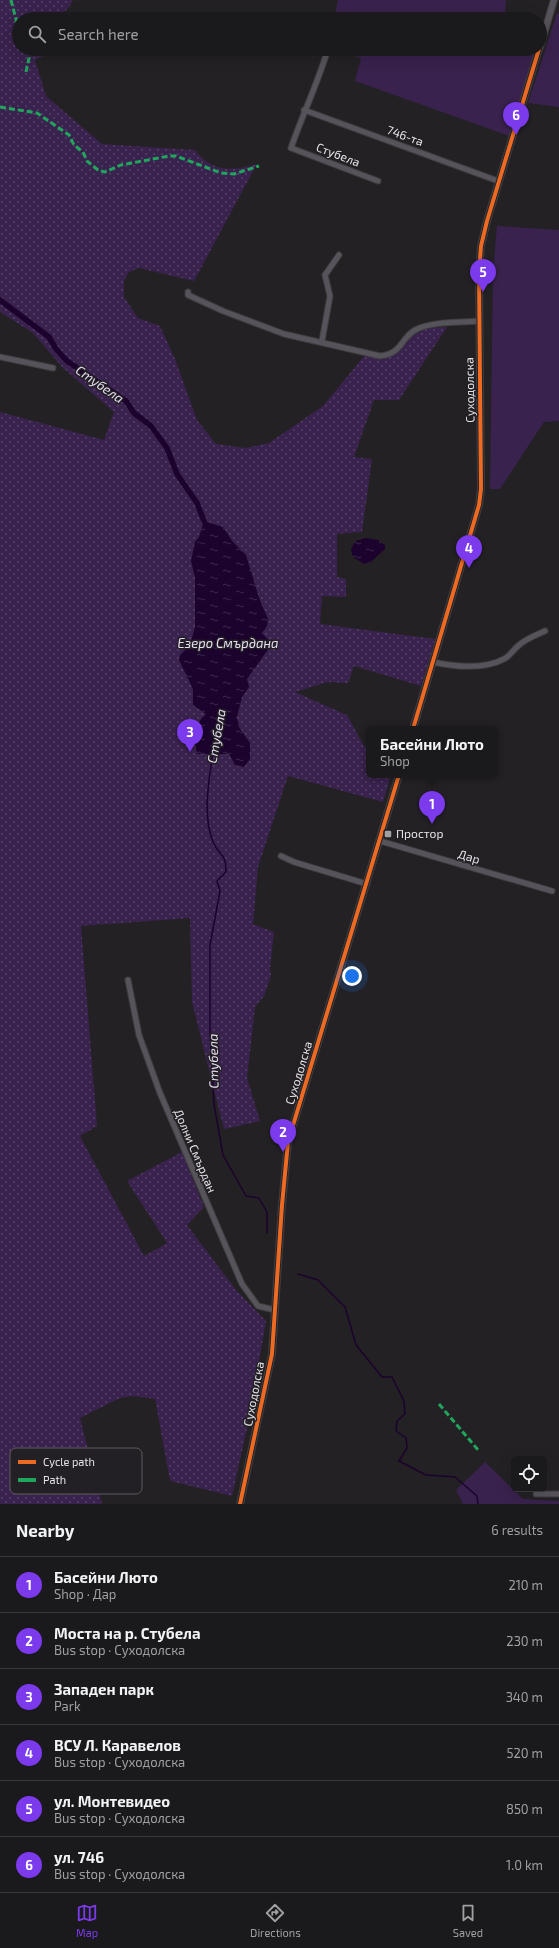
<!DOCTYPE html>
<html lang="en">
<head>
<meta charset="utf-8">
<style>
  :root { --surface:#1a191b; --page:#272628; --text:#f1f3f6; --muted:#9fa0a3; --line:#38383a; --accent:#7c3aed }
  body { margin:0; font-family:"Exo 2",sans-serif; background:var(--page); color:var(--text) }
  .controls { position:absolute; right:12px; bottom:12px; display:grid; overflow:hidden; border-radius:6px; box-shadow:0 4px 16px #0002 }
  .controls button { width:36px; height:36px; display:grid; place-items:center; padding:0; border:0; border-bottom:1px solid var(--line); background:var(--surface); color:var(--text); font:20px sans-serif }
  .you { position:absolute; left:352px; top:976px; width:14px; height:14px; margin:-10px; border:3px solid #fff; border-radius:50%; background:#1a73e8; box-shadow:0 0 0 6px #1a73e833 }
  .badge { display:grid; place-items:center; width:26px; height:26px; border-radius:50%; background:var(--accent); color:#fff; font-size:13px; font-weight:700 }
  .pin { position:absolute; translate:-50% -33px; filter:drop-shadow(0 1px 2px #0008) }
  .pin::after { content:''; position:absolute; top:21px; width:14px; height:12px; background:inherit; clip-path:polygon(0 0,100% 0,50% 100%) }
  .popup { position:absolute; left:366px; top:726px; width:132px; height:52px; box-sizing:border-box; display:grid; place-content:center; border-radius:6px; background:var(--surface); filter:drop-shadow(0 1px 3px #0005); font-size:13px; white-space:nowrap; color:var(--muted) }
  .popup b { font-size:15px; color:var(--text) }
  .popup::after { content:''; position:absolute; left:50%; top:100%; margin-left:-8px; border:8px solid transparent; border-top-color:var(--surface) }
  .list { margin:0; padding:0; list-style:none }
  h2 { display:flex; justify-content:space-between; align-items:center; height:52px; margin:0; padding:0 16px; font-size:17px }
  h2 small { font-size:13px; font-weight:400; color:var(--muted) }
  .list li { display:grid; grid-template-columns:26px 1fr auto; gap:12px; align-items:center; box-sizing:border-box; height:56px; padding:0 16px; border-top:1px solid var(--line) }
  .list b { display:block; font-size:15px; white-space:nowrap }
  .list p { margin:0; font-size:13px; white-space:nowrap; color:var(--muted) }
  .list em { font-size:13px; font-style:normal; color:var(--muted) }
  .icon { flex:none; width:22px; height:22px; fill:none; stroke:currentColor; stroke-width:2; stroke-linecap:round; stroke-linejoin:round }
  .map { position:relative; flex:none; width:559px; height:1504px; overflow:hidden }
  .search { position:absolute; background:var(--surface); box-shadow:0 4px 16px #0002; left:12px; right:12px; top:12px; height:44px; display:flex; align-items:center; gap:10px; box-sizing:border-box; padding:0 14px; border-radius:22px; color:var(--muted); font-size:15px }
  .sheet { height:388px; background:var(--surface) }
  nav { display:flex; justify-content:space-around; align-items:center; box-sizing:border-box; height:56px; border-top:1px solid var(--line); background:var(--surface); font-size:11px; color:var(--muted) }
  nav a { display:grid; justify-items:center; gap:2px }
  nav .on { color:var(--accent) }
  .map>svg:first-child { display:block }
  .grass { fill:#39224d }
  .park { fill:url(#park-dots) }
  .water { fill:url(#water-ripples) }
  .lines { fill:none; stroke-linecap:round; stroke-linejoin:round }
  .stream { stroke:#1b032d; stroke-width:1.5 }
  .canal { stroke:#1b032d; stroke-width:5.5 }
  .minor-casing { stroke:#3e3d3e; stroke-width:7 }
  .tertiary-casing { stroke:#3e3d3e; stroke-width:8 }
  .minor { stroke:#56535b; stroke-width:5 }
  .tertiary { stroke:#56535b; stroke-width:6 }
  .quiet { stroke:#20a55d; stroke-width:3; stroke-dasharray:6 3; stroke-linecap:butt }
  .cycleway-casing { stroke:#232025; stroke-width:6 }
  .cycleway { stroke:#ed6a23; stroke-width:4 }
  .poi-dot { fill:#a09fa2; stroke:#232025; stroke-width:1.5 }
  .labels { text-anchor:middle; stroke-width:3; stroke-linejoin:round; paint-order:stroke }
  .street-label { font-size:12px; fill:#e4e3e6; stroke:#232025 }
  .poi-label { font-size:12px; fill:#e4e3e6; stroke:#232025; text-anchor:start }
  .water-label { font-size:13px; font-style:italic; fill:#e7ddf2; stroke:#232025 }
  .key { fill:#232025; stroke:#5d5a5f; stroke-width:1 }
  .key-label { font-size:11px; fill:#e4e3e6 }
</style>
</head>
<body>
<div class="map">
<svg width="559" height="1504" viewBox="0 0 559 1504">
  <defs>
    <pattern id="park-dots" width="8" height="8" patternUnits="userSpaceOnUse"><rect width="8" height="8" fill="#39224d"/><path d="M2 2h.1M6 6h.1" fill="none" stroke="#564267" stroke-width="1.8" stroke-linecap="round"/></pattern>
    <pattern id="water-ripples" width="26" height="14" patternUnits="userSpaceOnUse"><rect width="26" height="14" fill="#1b032d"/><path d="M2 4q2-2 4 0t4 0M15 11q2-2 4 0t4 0" fill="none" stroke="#3c284b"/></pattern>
  </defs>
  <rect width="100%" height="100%" fill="#232124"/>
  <g class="grass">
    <path d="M338,0h168l-1,11 17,8h-188z"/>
    <path d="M557,13l2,1v93l-31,-4z"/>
    <path d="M327,49h212l-27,88 -157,-56 6,-23z"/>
    <path d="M497,226l62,4v191l-15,1 -44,67h-10l3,-218z"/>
    <path d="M485,1462l38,37 36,2v3h-96l-7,-14z"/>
  </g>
  <path class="park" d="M0,0h73c-9,22 -34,19 -54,19v30h21l3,7 -8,4 11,36 56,48 93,6c17,23 38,21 62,14l-63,117 -55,-13 -10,4 -5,9v16l14,21 22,8 15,33 22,61 19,24 30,4 23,-5 54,-37 42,-51c22,4 28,3 43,-14 2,-3 5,-7 8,-9 10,-4 21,-5 31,-5l-48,73h-25l-20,57 18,2 -10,73 -25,2v43l9,2v18l-24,-1 -2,28 115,15 -14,47 -67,-20 -6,17 -20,-1 -33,10 52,23 17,31 5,2v27h22l-8,27 -95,-26 -30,91 -5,57 21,8 -4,36 1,8 -7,20 -9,11 -8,71 13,43 -36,8 -32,-127 -2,-84 -109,8 16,200 -17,10 64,120 23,-13 -40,-62 55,-29 22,55 -17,18 49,65 30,31 -17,98 -17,77 -62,-15 -15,-82 -22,-3 -13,2 -40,20 22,86h-102v-1092l104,28 10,-28 -51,-44 -30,-35 -33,-21z"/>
  <g class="water">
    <path d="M204,521l19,6 10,15 13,13 13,43 9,21 -1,7 -5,7 10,11 -25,35 2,8 -7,10 -5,20 2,10 11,16v16l-6,8 -9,-2 -6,-11h-32c-3,-17 -4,-28 9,-40l-13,-9v-16l-14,-29 1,-5 10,-10 5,-18v-49l-4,-17 4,-19 4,-5z"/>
    <path d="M366,538l12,2 7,5v4l-13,12 -8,3 -11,-7 -2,-8 4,-8z"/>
  </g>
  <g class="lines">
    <g class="stream">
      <path d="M213,752c-4,29 -11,62 0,90 6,15 13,9 13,30l-9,9 3,10 -10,54v88l4,71 9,51 23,41 13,2 8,14v21"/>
      <path d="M298,1274l20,6 27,27 11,38 26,32h10l12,24 1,13 -8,7 -1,10 10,7 1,10 -8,13 27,14 29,2 22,19 1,8"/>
    </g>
    <path class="canal" d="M0,300l49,37 7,12 11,12 59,40 8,12 17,13 16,22 10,26 20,29 7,18"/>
    <defs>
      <g id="minor">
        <path d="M327,52c-10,33 -25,64 -36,96l87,33"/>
        <path d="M304,110l194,71"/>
        <path d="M188,292v3l35,16 61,23 96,22c23,-2 21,-20 37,-27 18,-8 42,-6 62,-8"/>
        <path d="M322,341l8,-45 -5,-21 14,-20"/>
        <path d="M0,357l53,11"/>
        <path d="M433,662c23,5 50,8 71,-3 6,-3 9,-9 14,-13 7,-7 18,-11 27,-15"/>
        <path d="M380,841l172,50"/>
        <path d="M281,856l13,6 73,22"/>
        <path d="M128,980l11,55 21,58 82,191 16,22 17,4"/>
        <path d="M536,1494h23"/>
      </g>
      <g id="tertiary">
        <path d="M540,47l14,-47"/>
        <path d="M413,729l66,-224 2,-16 -2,-216 2,-27 6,-25 52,-172"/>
        <path d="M240,1504l32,-150 10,-149 6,-63 111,-367"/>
      </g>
    </defs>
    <use href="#minor" class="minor-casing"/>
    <use href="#tertiary" class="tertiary-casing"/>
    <use href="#minor" class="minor"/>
    <use href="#tertiary" class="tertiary"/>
    <g class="quiet">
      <path d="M11,0l8,31"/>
      <path d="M26,72l3,-14 -2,-9"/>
      <path d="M0,107l37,6 32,22 5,10 9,7 4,9 11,9 7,2 16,-7 48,-9h7l45,17 13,1 25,-8"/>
      <path d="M439,1404l40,47"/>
    </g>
    <defs>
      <g id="cycleway">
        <path d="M413,729l66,-224 2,-16 -2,-216 2,-27 6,-25 52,-172"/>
        <path d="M240,1504l32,-150 10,-149 6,-63 111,-367"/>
      </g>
    </defs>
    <use href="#cycleway" class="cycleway-casing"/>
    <use href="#cycleway" class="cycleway"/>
  </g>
  <rect class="poi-dot" x="384" y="830" width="8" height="8" rx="2"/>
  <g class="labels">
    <g class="street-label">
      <text transform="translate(405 136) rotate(20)" y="4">746-та</text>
      <text transform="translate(338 155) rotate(21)" y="4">Стубела</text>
      <text transform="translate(470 390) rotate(-91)" y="4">Суходолска</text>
      <text transform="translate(469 857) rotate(17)" y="4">Дар</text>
      <text transform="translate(299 1073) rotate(-73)" y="4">Суходолска</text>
      <text transform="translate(195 1151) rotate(67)" y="4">Долни Смърдан</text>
      <text transform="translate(254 1394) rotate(-79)" y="4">Суходолска</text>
    </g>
    <g class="poi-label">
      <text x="396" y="838">Простор</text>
    </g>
    <g class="water-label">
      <text transform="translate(100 384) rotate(35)" y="5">Стубела</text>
      <text x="228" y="648">Езеро Смърдана</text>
      <text transform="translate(216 736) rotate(-80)" y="5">Стубела</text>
      <text transform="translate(213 1061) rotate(-91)" y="5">Стубела</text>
    </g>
  </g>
  <rect x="10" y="1448" width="132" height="46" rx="6" class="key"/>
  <rect x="18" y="1460" width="18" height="4" fill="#ed6a23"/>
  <rect x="18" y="1478" width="18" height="4" fill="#20a55d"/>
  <g class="key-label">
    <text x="43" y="1466">Cycle path</text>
    <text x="43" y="1484">Path</text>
  </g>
</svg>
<div class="controls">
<button><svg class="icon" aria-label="locate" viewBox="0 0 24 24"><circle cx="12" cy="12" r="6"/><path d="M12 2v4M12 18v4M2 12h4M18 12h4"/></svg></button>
</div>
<div class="you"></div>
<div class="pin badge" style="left:432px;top:824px">1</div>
<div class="popup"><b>Басейни Люто</b>Shop</div>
<div class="pin badge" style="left:283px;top:1152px">2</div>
<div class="pin badge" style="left:190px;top:752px">3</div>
<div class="pin badge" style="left:469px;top:568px">4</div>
<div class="pin badge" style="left:483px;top:292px">5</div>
<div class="pin badge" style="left:516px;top:135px">6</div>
<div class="search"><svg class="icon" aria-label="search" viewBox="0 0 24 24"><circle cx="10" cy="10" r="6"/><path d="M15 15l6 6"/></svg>Search here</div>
</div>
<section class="sheet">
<h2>Nearby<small>6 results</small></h2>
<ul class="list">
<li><span class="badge">1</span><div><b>Басейни Люто</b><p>Shop · Дар</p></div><em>210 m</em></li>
<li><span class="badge">2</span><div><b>Моста на р. Стубела</b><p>Bus stop · Суходолска</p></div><em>230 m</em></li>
<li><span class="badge">3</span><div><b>Западен парк</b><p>Park</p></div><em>340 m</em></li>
<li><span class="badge">4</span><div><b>ВСУ Л. Каравелов</b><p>Bus stop · Суходолска</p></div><em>520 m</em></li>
<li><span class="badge">5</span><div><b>ул. Монтевидео</b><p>Bus stop · Суходолска</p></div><em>850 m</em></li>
<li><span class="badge">6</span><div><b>ул. 746</b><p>Bus stop · Суходолска</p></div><em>1.0 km</em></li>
</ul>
</section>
<nav>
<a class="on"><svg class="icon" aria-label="map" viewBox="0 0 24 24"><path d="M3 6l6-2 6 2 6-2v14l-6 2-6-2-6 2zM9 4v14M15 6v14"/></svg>Map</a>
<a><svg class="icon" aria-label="directions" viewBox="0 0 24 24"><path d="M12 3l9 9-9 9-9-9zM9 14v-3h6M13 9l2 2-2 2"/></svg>Directions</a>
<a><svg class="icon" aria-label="saved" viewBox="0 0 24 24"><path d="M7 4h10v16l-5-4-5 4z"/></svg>Saved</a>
</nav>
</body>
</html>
